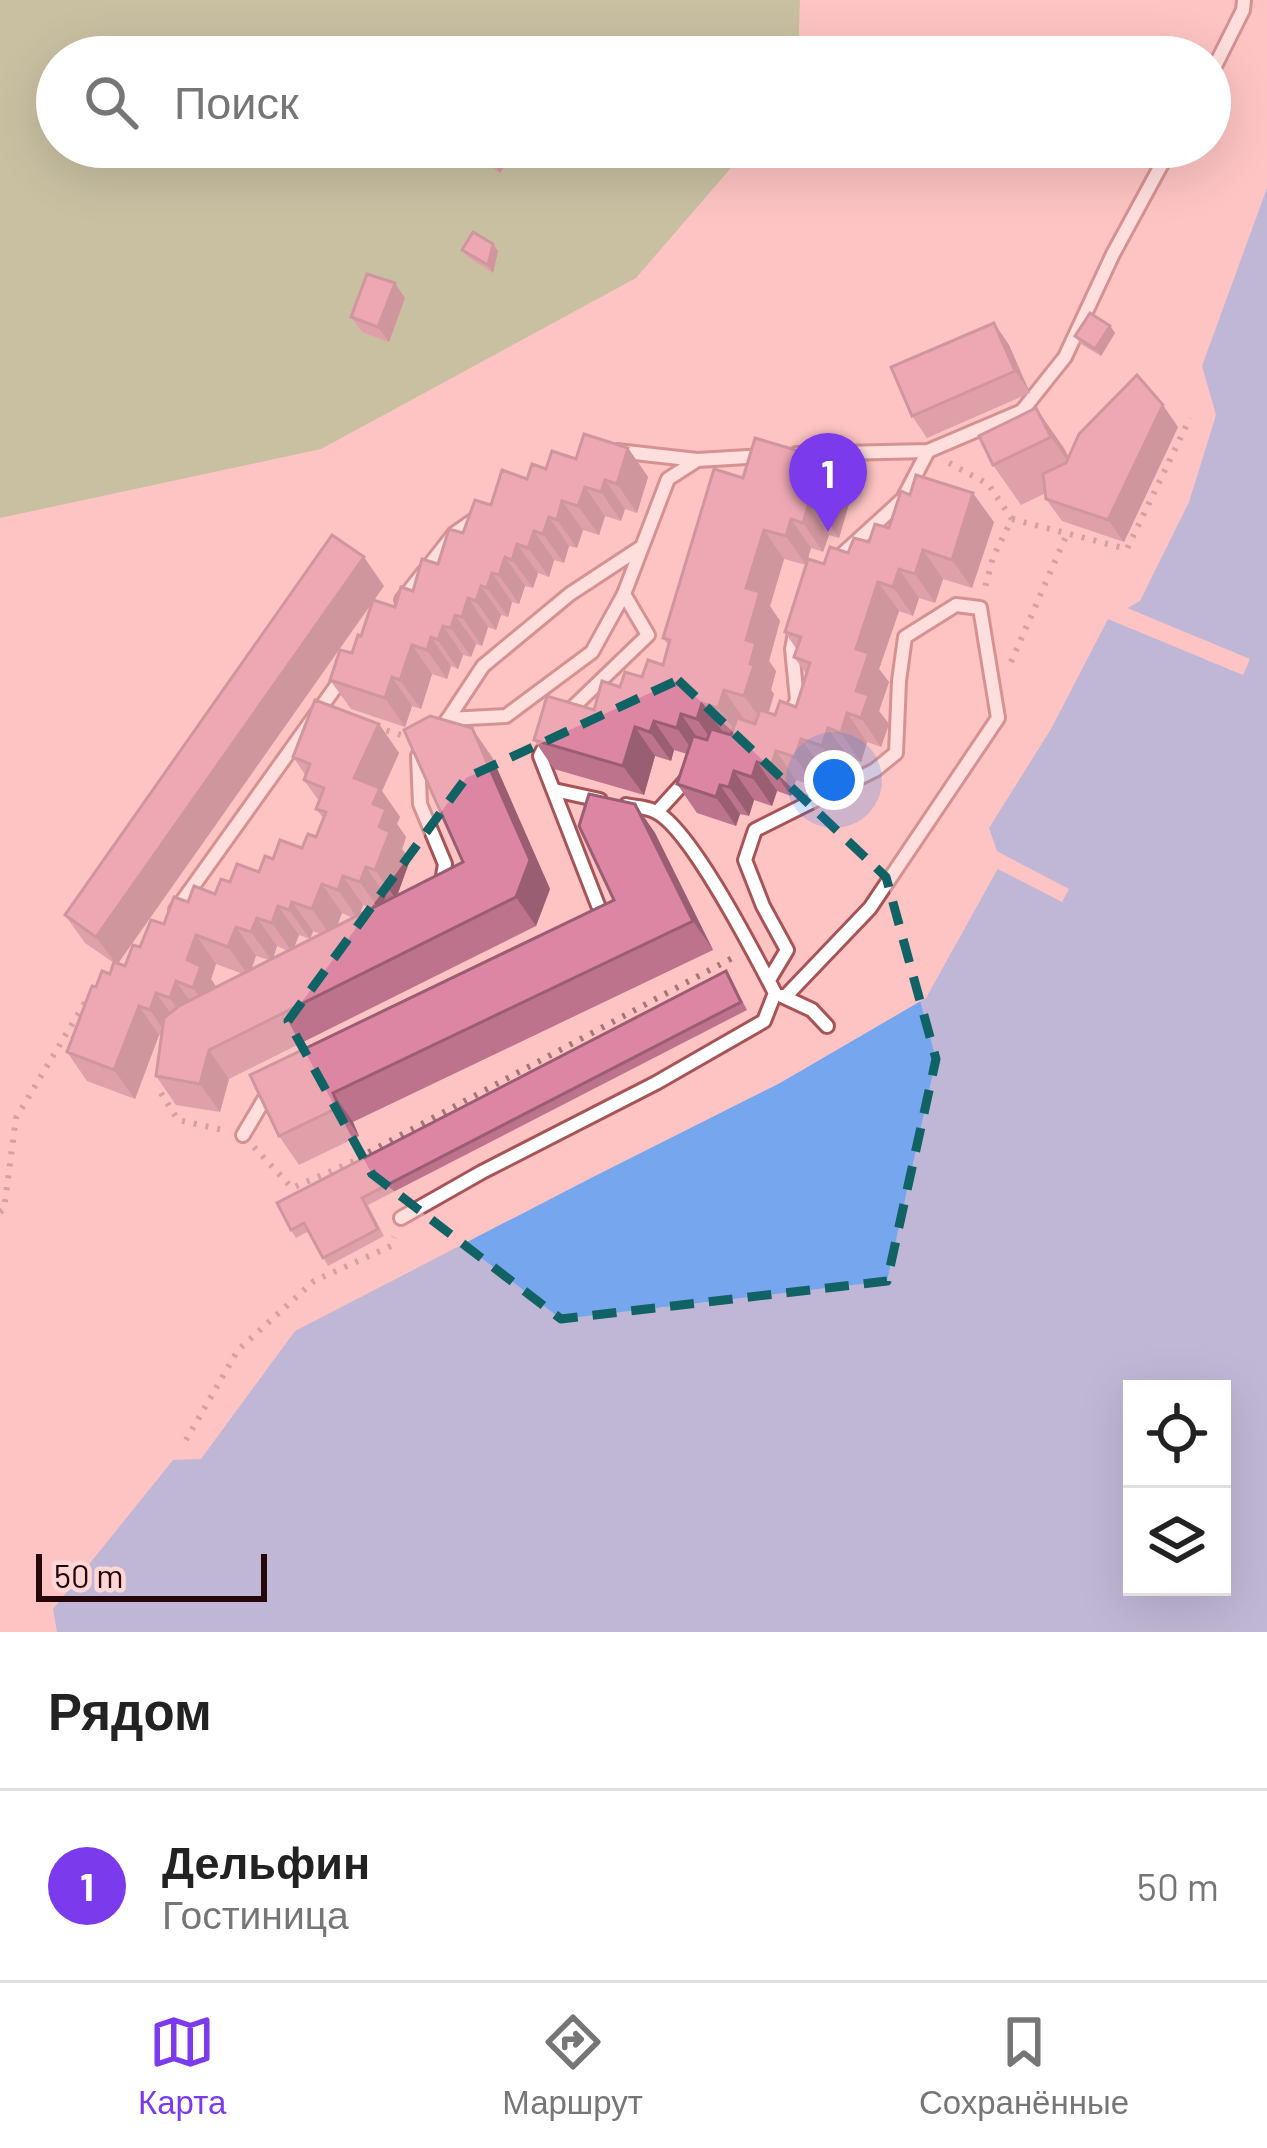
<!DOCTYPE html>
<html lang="ru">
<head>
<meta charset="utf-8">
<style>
  :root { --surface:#fff; --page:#f2f2f2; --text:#222; --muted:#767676; --line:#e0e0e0; --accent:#7c3aed }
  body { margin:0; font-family:Barlow,sans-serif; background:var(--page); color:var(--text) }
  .controls { position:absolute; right:36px; bottom:36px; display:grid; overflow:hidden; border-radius:0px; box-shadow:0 12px 48px #0002 }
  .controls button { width:108px; height:108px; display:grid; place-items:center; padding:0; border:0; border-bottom:3px solid var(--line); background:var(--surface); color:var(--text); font:60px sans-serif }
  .scale { position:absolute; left:36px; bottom:30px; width:231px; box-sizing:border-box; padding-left:12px; border:6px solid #260609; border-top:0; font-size:33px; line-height:42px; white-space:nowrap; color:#260609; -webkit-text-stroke:9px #fed6d6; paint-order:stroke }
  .you { position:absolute; left:834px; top:780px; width:42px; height:42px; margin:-30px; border:9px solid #fff; border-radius:50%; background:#1a73e8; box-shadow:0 0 0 18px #1a73e833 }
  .badge { display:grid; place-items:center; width:78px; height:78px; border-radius:50%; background:var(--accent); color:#fff; font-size:39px; font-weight:700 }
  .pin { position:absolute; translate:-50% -99px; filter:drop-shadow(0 3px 6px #0008) }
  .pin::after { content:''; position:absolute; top:63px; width:42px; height:36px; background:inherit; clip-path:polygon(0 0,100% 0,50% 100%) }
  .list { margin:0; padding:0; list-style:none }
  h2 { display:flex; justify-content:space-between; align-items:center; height:156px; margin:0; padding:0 48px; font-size:51px }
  h2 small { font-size:39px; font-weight:400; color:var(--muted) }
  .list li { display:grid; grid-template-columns:78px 1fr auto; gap:36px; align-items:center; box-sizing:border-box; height:192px; padding:0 48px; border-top:3px solid var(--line) }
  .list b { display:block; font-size:45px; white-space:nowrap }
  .list p { margin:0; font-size:39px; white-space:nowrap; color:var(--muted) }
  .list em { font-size:39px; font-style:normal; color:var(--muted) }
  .icon { flex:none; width:66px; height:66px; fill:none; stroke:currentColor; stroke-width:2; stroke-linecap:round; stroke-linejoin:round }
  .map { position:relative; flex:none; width:1267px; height:1632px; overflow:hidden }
  .search { position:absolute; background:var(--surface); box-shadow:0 12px 48px #0002; left:36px; right:36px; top:36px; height:132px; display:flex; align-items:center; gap:30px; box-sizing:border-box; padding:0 42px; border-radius:66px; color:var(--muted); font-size:45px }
  .sheet { height:348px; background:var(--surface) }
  nav { display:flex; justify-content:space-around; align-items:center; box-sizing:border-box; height:168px; border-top:3px solid var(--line); background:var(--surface); font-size:33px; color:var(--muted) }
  nav a { display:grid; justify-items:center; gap:6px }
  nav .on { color:var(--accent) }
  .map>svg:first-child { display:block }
  .green { fill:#89ba7b }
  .water { fill:#76a6ee; fill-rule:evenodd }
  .pier { fill:#fdc4c3 }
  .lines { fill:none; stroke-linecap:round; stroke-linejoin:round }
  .lane-casing { stroke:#a75457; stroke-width:18 }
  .path { stroke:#a57677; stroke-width:6; stroke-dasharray:3 9; stroke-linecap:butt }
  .lane { stroke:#fff; stroke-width:12 }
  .wall { fill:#bd738c; fill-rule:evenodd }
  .shaded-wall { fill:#9a5e72 }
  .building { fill:#dc86a3; stroke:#9a5e72; stroke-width:3 }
  .marked { fill:none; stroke:#116265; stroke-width:9; stroke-dasharray:24 15; stroke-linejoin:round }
</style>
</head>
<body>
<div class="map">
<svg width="1267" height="1632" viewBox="0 0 1267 1632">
  <rect width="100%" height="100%" fill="#fdc4c3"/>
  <path class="green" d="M0,0h800l-2,57h-741v90h692l-113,131 -315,171 -321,69z"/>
  <path class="water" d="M1267,188v1444h-1210l-4,-23 120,-149 28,-1 94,-128 296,-153 189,-95 146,-85 75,-135 -12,-35 62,-99 57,-110 32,-18 49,-99 27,-87 -14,-49zM1132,1389h90v198h-90z"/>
  <g class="pier">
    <path d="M1120,605l130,54 -7,16 -135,-56 4,-9z"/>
    <path d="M989,847l80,42 -7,13 -70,-36 2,-4z"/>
  </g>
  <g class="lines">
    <defs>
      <g id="lane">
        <path d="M1210,76l33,-66 1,-10"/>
        <path d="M617,451l80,9 67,-4"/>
        <path d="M796,454l132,-3 94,-40 43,-54 48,-103 58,-107"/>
        <path d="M835,561l68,-62 25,-48"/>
        <path d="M402,600l52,-66 23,-16"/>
        <path d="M566,714l82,-79 -24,-41"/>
        <path d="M448,719l35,-53 87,-72 70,-46"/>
        <path d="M788,719l9,-19 -5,-51 4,-21"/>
        <path d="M437,733l11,-14 58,-3 86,-64 32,-58 44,-115 28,-18"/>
        <path d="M548,740l-8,16 61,157 -6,7"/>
        <path d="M424,748l-6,8 2,48 25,60 -3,18"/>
        <path d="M554,790l46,10"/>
        <path d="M658,811l31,-34"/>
        <path d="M176,910l166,-232"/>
        <path d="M769,980l18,-30 -24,-44 -18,-46 10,-30 120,-60 21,-17 3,-72 6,-44 51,-32 24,3 18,110 -128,190 -85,89"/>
        <path d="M782,996l30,14 15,16"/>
        <path d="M243,1135l22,-37 8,-4"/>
        <path d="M401,1218l81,-46 174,-89 108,-62 11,-28c-20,-38 -86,-168 -121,-182 -8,-4 -19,-4 -28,-6"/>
      </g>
    </defs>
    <use href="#lane" class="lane-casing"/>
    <g class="path">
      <path d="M949,463l39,21 24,35 -19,38 -8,31"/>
      <path d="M1012,519l115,30 63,-131"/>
      <path d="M1011,662l56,-128"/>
      <path d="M375,727l33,10"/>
      <path d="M161,1093l17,27 45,10"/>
      <path d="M254,1147l38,41 67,-29"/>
      <path d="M358,1158l378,-202"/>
      <path d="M0,1212l4,-3 12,-91 68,-114 5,-4"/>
      <path d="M186,1440l52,-90 76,-69 77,-35 3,-9"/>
    </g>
    <use href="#lane" class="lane"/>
  </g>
  <g class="wall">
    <path d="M517,147l-17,26 -23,-15 -5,-8z"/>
    <path d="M493,244l5,7 -5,22 -25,-16 -6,-7z"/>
    <path d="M405,298l-16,44 -27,-10 -11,-15z"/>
    <path d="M994,323l15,22 21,48 -103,45 -15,-22z"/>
    <path d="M1110,326l5,7 -14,23 -20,-12 -6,-8z"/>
    <path d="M1036,408l33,49 109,-30 -54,115 -62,-21 -16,-22v-6l-25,12 -28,-40z"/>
    <path d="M628,448l20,29 -11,36 -12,-4 -4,12 -16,-5 -6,19 -16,-5 -6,18 -8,-2 -5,17 -10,-3 -5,17 -11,-4 -5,15 -8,-2 -6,18 -7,-2 -4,15 -7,-2 -5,15 -8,-3 -6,19 -6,-2 -5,13 -8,-2 -5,14 -7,-3 -4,13 -15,-5 -11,35 -9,-3 -7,21 -54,-18 -21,-29 22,-27 9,-17 10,-33 -253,360 7,3 15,-19 48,-45 27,-8 15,-12 29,-10 14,-13 29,-11 14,-11 8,-18 -8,-10 3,-8 -15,-21 2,-4 -13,-19 86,-33 20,29 -17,38 18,26 -3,7 9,13 -4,12 8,11 -13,35 66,-33 29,-105 58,132 -14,37 -307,153 -9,33 -44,-7 -20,-29 5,-40 -2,-1 -24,64 -48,-18 -20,-29 47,-89 -29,-20 -20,-28 319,-329 -10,14 21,7 43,-43 25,-31 28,-28 36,-26 19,-10 30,-10zM363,905l9,3 -12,6zM342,913l11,5 -16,8zM313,931l8,3 -27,14 5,-13 11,4zM277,946l11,5 -15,8zM256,956l13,4 -18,10zM216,964l27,10 -27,13 -5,-8z"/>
    <path d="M743,478l110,12 -14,48 -10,-3 -6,17 -12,-4 -5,17 -22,-6 -14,47 10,15 -11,40 7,10 -5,19 3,4 -6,19 7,2 21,-8 11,-32 -13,-18 3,-7 -12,-18 39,-68 45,-22 20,-14 105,-6 -22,66 -29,-9 -8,24 -16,-5 -6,18 -14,-5 -20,58 10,13 -10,29 10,13 -8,23 -14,-5 -6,20 -13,-5 -6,17 -20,-6 -7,18 -19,-6 -5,16 -14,-5 -5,15 -18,-6 -5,16 -9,-2 -4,12 -39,-13 -20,-29 10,-30 -13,-4 -3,11 -16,-5 -11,39 -90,-26 -20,-29 60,-30 26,-23 43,-22 6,-19 -6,-8z"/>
    <path d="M635,804l20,29 58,117 -360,172 6,14 -60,29 -20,-29 -29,-61 364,-175z"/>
    <path d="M731,979l16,31 -379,195 16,31 -56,30 -19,-35 -13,7 -5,-8z"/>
  </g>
  <g class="shaded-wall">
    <path d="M507,147h10l-17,26 -5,-8z"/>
    <path d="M493,244l5,7 -5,22 -5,-8z"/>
    <path d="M395,283l10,15 -16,44 -11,-15z"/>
    <path d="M994,323l15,22 21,48 -15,-22z"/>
    <path d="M1110,326l5,7 -14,23 -6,-7z"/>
    <path d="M1163,405l15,22 -54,115 -16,-22z"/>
    <path d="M1036,408l28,40 15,29 -28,-40z"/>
    <path d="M628,448l20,29 -11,36 -20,-29z"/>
    <path d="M833,461l20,29 -14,48 -20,-29z"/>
    <path d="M605,480l20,29 -4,12 -20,-29z"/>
    <path d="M585,487l20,29 -6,19 -21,-29z"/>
    <path d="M973,493l21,29 -22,66 -20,-28z"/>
    <path d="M562,501l21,29 -6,18 -20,-28z"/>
    <path d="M808,506l21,29 -6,17 -20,-29z"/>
    <path d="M549,517l20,29 -5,17 -21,-29z"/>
    <path d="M791,519l20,29 -5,17 -20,-29z"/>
    <path d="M764,530l20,29 -14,47 10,15 -11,40 7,10 -5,19 3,4 -9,31 -21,-29 6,-32 -4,-24v-52z"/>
    <path d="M534,531l20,29 -5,17 -21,-29z"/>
    <path d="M517,544l21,29 -5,15 -21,-28z"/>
    <path d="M923,550l20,29 -8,24 -20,-29z"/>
    <path d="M364,557l20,29 -267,379 -21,-28z"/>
    <path d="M505,557l20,29 -6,18 -20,-29z"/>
    <path d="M899,569l20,29 -6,18 -20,-29z"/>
    <path d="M492,573l20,29 -4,15 -21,-29z"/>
    <path d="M878,582l21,29 -20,58 10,13 -10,29 10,13 -8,23 -20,-29 -5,-27v-42z"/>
    <path d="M481,586l20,29 -5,15 -20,-29z"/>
    <path d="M468,598l20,29 -6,19 -20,-29z"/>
    <path d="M455,615l21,29 -5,13 -20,-29z"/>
    <path d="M443,626l20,29 -5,14 -20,-29z"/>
    <path d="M431,637l20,29 -4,13 -20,-29z"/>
    <path d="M412,645l20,29 -11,35 -21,-29z"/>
    <path d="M392,677l20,29 -7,21 -20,-29z"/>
    <path d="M724,690l20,29 -5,17 -21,-28z"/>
    <path d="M702,703l21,29 -6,16 -20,-29z"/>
    <path d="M847,713l20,29 -6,20 -20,-29z"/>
    <path d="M681,714l20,29 -4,14 -20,-29z"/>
    <path d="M654,721l20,29 -3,11 -21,-29z"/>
    <path d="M379,724l20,29 -17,38 18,26 -3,7 9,13 -4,12 8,11 -14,39 -21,-29 4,-43 -25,-49z"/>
    <path d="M635,727l20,29 -11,39 -21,-29z"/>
    <path d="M472,728l20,29 58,132 -14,37 -20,-29z"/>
    <path d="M828,728l20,29 -6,17 -20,-28z"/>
    <path d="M801,739l21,29 -7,18 -20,-29z"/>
    <path d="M776,751l20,29 -5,16 -20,-29z"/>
    <path d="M757,762l20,29 -5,15 -20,-29z"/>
    <path d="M734,771l20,29 -5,16 -20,-29z"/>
    <path d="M720,785l20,29 -4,12 -20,-29z"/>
    <path d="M635,804l20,29 58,117 -20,-29z"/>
    <path d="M366,867l20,29 -6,15 -20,-29z"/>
    <path d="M343,876l20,29 -5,14 -20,-29z"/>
    <path d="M322,884l20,29 -10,25 -20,-29z"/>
    <path d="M292,902l21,29 -3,8 -21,-29z"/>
    <path d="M278,906l21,29 -7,17 -20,-29z"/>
    <path d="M257,918l20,28 -5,15 -21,-29z"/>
    <path d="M236,927l20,29 -7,20 -21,-29z"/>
    <path d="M196,935l20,29 -5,15 11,16 -8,22 -21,-29 -6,-28z"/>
    <path d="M176,981l20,29 -6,17 -20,-29z"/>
    <path d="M156,993l21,29 -7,17 -20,-29z"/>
    <path d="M139,1006l20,29 -24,64 -21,-29z"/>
    <path d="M209,1050l20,29 -9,33 -20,-28z"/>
    <path d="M333,1093l20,29 6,14 -20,-29z"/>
  </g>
  <g class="building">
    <path d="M474,147h33l-12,18 -23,-15z"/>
    <path d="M473,232l20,12 -5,21 -26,-15z"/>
    <path d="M367,274l28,9 -17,44 -27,-10z"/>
    <path d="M1090,313l20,13 -15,23 -20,-13z"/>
    <path d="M994,323l21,48 -103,45 -21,-49z"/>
    <path d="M1137,375l26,30 -55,115 -62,-21 -3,-25 23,-11 13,-29z"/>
    <path d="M1036,408l15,29 -58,28 -14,-29z"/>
    <path d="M584,434l44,14 -11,36 -12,-4 -4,12 -16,-5 -7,19 -16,-5 -5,19 -8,-3 -6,17 -9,-3 -6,17 -11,-4 -5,16 -7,-3 -6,18 -7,-2 -5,15 -6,-2 -5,15 -8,-3 -6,19 -7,-2 -4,13 -8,-2 -5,14 -7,-3 -4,13 -15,-5 -12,35 -8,-3 -7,21 -55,-18 10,-30 12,3 6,-18 3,1 12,-36 22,7 6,-20 12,4 9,-32 16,5 11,-35 14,4 12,-33 16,5 11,-35 25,9 5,-15 14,5 6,-18 24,8z"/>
    <path d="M755,438l78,23 -14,48 -11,-3 -5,17 -12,-4 -5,17 -22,-6 -18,58 14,4 -14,48 10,3 -6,21 4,1 -10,31 -20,-6 -6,18 -16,-5 -5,16 -16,-5 -4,14 -23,-7 -4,11 -15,-5 -12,39 -89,-26 13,-44 47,14 8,-29 18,6 5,-15 17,5 6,-17 15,5 7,-25 -7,-2 51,-169 29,9z"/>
    <path d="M916,475l57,18 -21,67 -29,-10 -8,24 -16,-5 -6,18 -15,-5 -22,67 13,4 -13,38 13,4 -8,23 -14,-5 -6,20 -13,-5 -6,18 -21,-7 -6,18 -19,-6 -5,16 -14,-5 -5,15 -18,-6 -5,16 -9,-2 -4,12 -39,-13 16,-48 14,4 4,-11 20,6 6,-17 18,6 5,-14 15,5 5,-14 16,6 14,-44 -16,-6 7,-20 -16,-5 23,-73 16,5 6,-17 18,6 6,-15 15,4 6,-18 14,4 12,-37 9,4z"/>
    <path d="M332,535l32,22 -268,380 -31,-22z"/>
    <path d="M315,700l64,24 -25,54 26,10 -7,16 13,5 -7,18 11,5 -15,38 -9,-3 -6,15 -17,-6 -5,14 -16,-6 -10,25 -20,-7 -3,8 -11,-4 -6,17 -15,-5 -6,14 -15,-5 -8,20 -32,-12 -9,25 14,6 -8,22 -17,-7 -6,17 -14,-5 -6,17 -11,-4 -25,64 -47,-18 25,-66 4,1 6,-16 8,3 4,-12 11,4 8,-21 7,2 11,-27 13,4 10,-27 14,5 6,-16 21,8 6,-15 9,3 7,-18 22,8 6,-16 8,3 7,-19 22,8 6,-14 8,3 10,-25 -10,-3 8,-21 -20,-8 6,-16 -17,-7z"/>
    <path d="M430,716l42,12 58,132 -14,37 -307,153 -9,34 -44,-8 8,-58 15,-12 284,-144 -59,-132z"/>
    <path d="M589,794l46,10 58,117 -360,172 6,14 -60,29 -29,-61 364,-175 -35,-74z"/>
    <path d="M726,971l15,31 -379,196 16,31 -55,29 -19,-35 -13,7 -14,-27z"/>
  </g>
  <path d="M0 0H1267V1632H0ZM678,680l208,197 50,182 -49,222 -326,38 -189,-145 -84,-153 178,-243z" fill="#fdc4c3" fill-opacity=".55" fill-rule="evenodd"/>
  <path class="marked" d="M678,680l208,197 50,182 -49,222 -326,38 -189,-145 -84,-153 178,-243z"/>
</svg>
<div class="controls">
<button><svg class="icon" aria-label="locate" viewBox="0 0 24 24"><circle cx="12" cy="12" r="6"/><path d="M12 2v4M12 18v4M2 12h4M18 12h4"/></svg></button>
<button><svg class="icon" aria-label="layers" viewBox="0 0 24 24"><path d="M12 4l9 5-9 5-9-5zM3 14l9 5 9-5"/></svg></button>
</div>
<div class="scale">50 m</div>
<div class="you"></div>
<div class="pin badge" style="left:828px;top:532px">1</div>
<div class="search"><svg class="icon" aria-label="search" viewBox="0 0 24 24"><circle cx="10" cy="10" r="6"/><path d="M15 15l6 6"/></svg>Поиск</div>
</div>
<section class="sheet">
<h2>Рядом<small></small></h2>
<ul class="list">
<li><span class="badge">1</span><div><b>Дельфин</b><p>Гостиница</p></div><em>50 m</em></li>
</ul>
</section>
<nav>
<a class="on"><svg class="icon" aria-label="map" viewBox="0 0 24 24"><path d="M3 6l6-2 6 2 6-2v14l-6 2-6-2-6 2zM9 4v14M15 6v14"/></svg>Карта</a>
<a><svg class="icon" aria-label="directions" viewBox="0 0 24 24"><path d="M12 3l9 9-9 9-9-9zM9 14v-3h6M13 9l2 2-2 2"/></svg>Маршрут</a>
<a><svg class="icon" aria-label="saved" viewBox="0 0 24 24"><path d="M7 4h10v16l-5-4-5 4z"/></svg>Сохранённые</a>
</nav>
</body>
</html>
